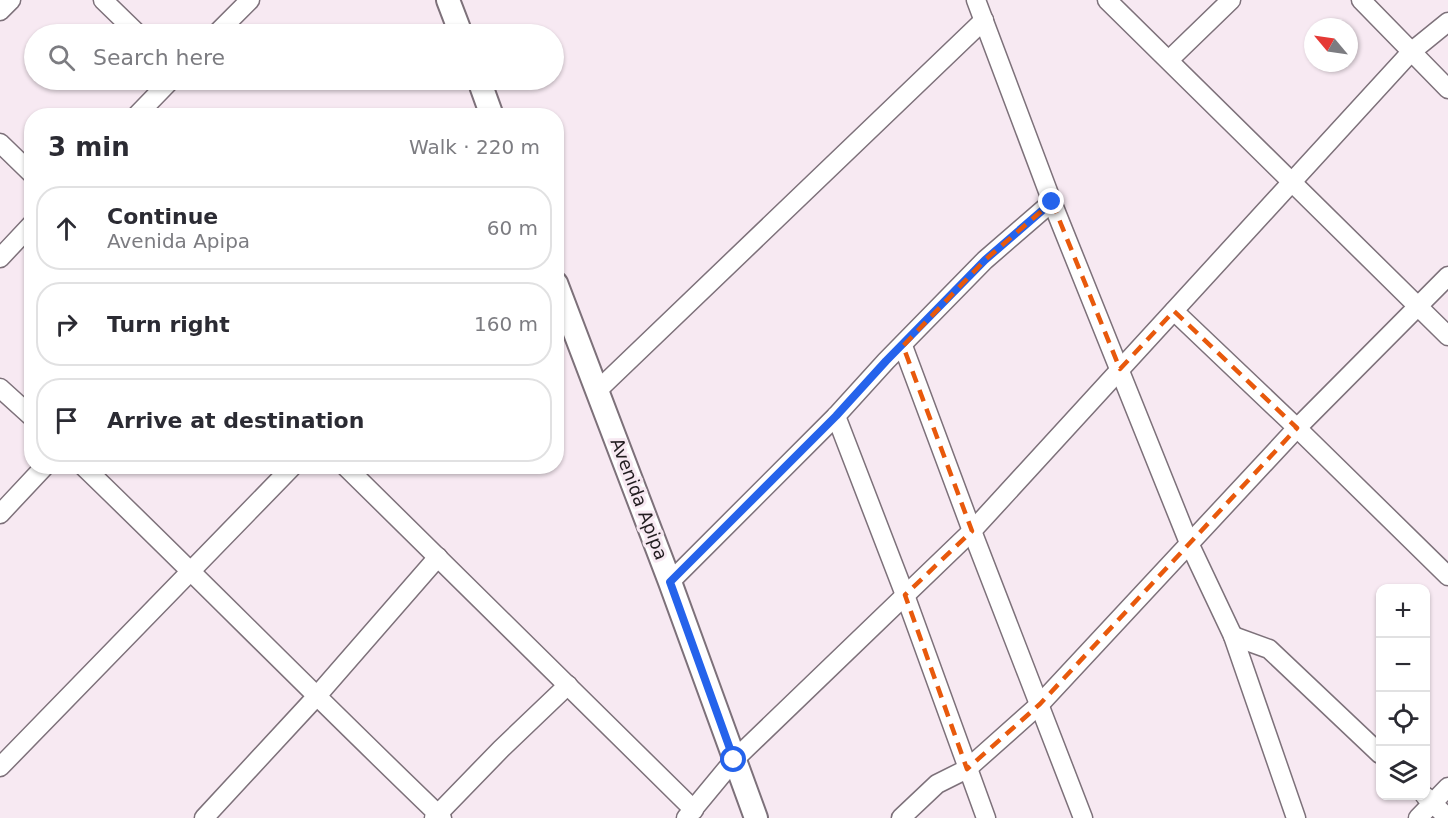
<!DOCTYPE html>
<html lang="en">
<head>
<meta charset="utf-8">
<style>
  :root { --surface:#fff; --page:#f7f7f7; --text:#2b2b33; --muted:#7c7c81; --line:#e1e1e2 }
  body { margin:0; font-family:"DejaVu Sans",sans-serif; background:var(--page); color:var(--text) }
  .controls { position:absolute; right:18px; bottom:18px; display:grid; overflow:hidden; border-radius:12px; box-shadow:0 2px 4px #0004 }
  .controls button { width:54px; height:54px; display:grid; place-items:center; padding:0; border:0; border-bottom:2px solid var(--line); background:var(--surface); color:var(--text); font:30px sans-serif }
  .compass { position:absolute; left:1304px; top:18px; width:54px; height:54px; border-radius:50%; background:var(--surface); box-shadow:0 2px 4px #0004; rotate:299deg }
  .stop { position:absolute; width:18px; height:18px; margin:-14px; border:4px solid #2563eb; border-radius:50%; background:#fff }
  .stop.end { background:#2563eb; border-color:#fff; box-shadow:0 2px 6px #0008 }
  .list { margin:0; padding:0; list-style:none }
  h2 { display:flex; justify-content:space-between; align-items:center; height:78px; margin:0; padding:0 24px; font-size:26px }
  h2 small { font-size:20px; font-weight:400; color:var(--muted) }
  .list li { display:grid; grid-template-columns:39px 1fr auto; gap:18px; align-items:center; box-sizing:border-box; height:84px; margin:0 12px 12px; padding:0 12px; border:2px solid var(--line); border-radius:24px }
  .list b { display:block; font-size:22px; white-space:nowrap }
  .list p { margin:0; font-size:20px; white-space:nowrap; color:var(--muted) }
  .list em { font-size:20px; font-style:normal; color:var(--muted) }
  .icon { flex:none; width:33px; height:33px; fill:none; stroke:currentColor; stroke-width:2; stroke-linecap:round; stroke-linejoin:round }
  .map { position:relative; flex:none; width:1448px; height:818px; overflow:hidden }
  .search { position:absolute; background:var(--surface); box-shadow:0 2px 4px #0004; left:24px; top:24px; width:540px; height:66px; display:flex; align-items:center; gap:15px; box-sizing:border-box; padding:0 21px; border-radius:33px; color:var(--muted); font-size:22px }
  .panel { position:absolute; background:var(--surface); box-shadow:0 2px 4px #0004; left:24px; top:108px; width:540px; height:366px; border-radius:24px }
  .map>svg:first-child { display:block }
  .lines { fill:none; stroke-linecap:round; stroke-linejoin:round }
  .minor-casing { stroke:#7d717a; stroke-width:21 }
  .tertiary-casing { stroke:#7d717a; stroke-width:26 }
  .minor { stroke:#fff; stroke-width:18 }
  .tertiary { stroke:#fff; stroke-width:22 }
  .route { stroke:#2563eb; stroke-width:8 }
  .marked { fill:none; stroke:#e8590c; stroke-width:4.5; stroke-dasharray:12 8; stroke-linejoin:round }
  .labels { text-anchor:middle; stroke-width:6; stroke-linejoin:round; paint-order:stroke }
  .street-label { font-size:18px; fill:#221d20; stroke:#f7e9f2 }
</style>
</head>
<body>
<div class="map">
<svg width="1448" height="818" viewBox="0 0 1448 818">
  <rect width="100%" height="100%" fill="#f7e9f2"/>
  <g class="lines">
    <defs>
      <g id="minor">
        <path d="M103,0l35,34"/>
        <path d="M976,0l76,202 137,341 44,93 63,182"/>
        <path d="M1107,0l341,336"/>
        <path d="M1361,0l87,89"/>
        <path d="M0,11l11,-11"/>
        <path d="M216,34l34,-34"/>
        <path d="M1169,60l62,-60"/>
        <path d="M136,116l35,-36"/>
        <path d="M0,143l32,31"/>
        <path d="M0,258l32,-34"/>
        <path d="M1174,311l123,117 151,148"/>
        <path d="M903,346l69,185 111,287"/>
        <path d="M0,388l32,29"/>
        <path d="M598,390l386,-370"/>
        <path d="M836,416l69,179 81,223"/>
        <path d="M83,466c121,117 238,236 359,352"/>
        <path d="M345,466l349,344"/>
        <path d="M0,514l45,-48"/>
        <path d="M670,582l166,-166 50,-55 99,-101 67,-58"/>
        <path d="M1233,636l36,13 111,105"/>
        <path d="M0,767l293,-301"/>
        <path d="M1425,796l23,22"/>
        <path d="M204,818l112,-121 122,-140"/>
        <path d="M434,818l67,-69 67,-64"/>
        <path d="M686,818l48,-58 238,-229 439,-479 37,-30"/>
        <path d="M901,818l36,-34 30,-15 73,-65 257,-276 151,-152"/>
        <path d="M1418,818l30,-31"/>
      </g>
      <g id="tertiary">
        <path d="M448,0l13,34"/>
        <path d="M479,80l13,36"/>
        <path d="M556,283l114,299 86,236"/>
      </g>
    </defs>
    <use href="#minor" class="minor-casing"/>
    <use href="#tertiary" class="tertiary-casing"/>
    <use href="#minor" class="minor"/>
    <use href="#tertiary" class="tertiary"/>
  </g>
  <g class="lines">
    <path class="route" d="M734,760l-64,-178 166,-166 50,-55 99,-101 67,-58"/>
  </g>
  <path class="marked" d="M1052,202l68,167 54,-58 123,117 -257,276 -73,65 -62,-174 67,-64 -69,-185 82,-86z"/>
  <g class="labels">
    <g class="street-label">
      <text transform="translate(639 499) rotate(69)" y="6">Avenida Apipa</text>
    </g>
  </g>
</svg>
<div class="controls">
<button>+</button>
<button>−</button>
<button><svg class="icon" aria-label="locate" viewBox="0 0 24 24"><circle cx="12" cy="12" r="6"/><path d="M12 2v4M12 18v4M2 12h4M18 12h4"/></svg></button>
<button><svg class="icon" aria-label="layers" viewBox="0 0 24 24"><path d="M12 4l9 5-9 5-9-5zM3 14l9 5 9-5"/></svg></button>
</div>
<svg class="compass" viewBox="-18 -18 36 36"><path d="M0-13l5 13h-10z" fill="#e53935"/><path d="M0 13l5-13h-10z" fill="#7c7c81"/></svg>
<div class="stop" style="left:734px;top:760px"></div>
<div class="stop end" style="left:1052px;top:202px"></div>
<div class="search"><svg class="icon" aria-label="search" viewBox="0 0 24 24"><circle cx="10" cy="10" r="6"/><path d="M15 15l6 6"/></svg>Search here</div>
<section class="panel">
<h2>3 min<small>Walk · 220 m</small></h2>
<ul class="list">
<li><svg class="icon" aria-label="ahead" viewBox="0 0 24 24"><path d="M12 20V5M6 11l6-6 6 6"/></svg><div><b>Continue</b><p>Avenida Apipa</p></div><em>60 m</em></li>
<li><svg class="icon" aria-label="right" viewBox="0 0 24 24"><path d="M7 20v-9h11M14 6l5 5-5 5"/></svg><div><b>Turn right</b></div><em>160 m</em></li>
<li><svg class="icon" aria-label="arrive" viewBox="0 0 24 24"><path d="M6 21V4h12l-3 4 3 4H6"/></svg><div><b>Arrive at destination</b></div></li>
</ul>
</section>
</div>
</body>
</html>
